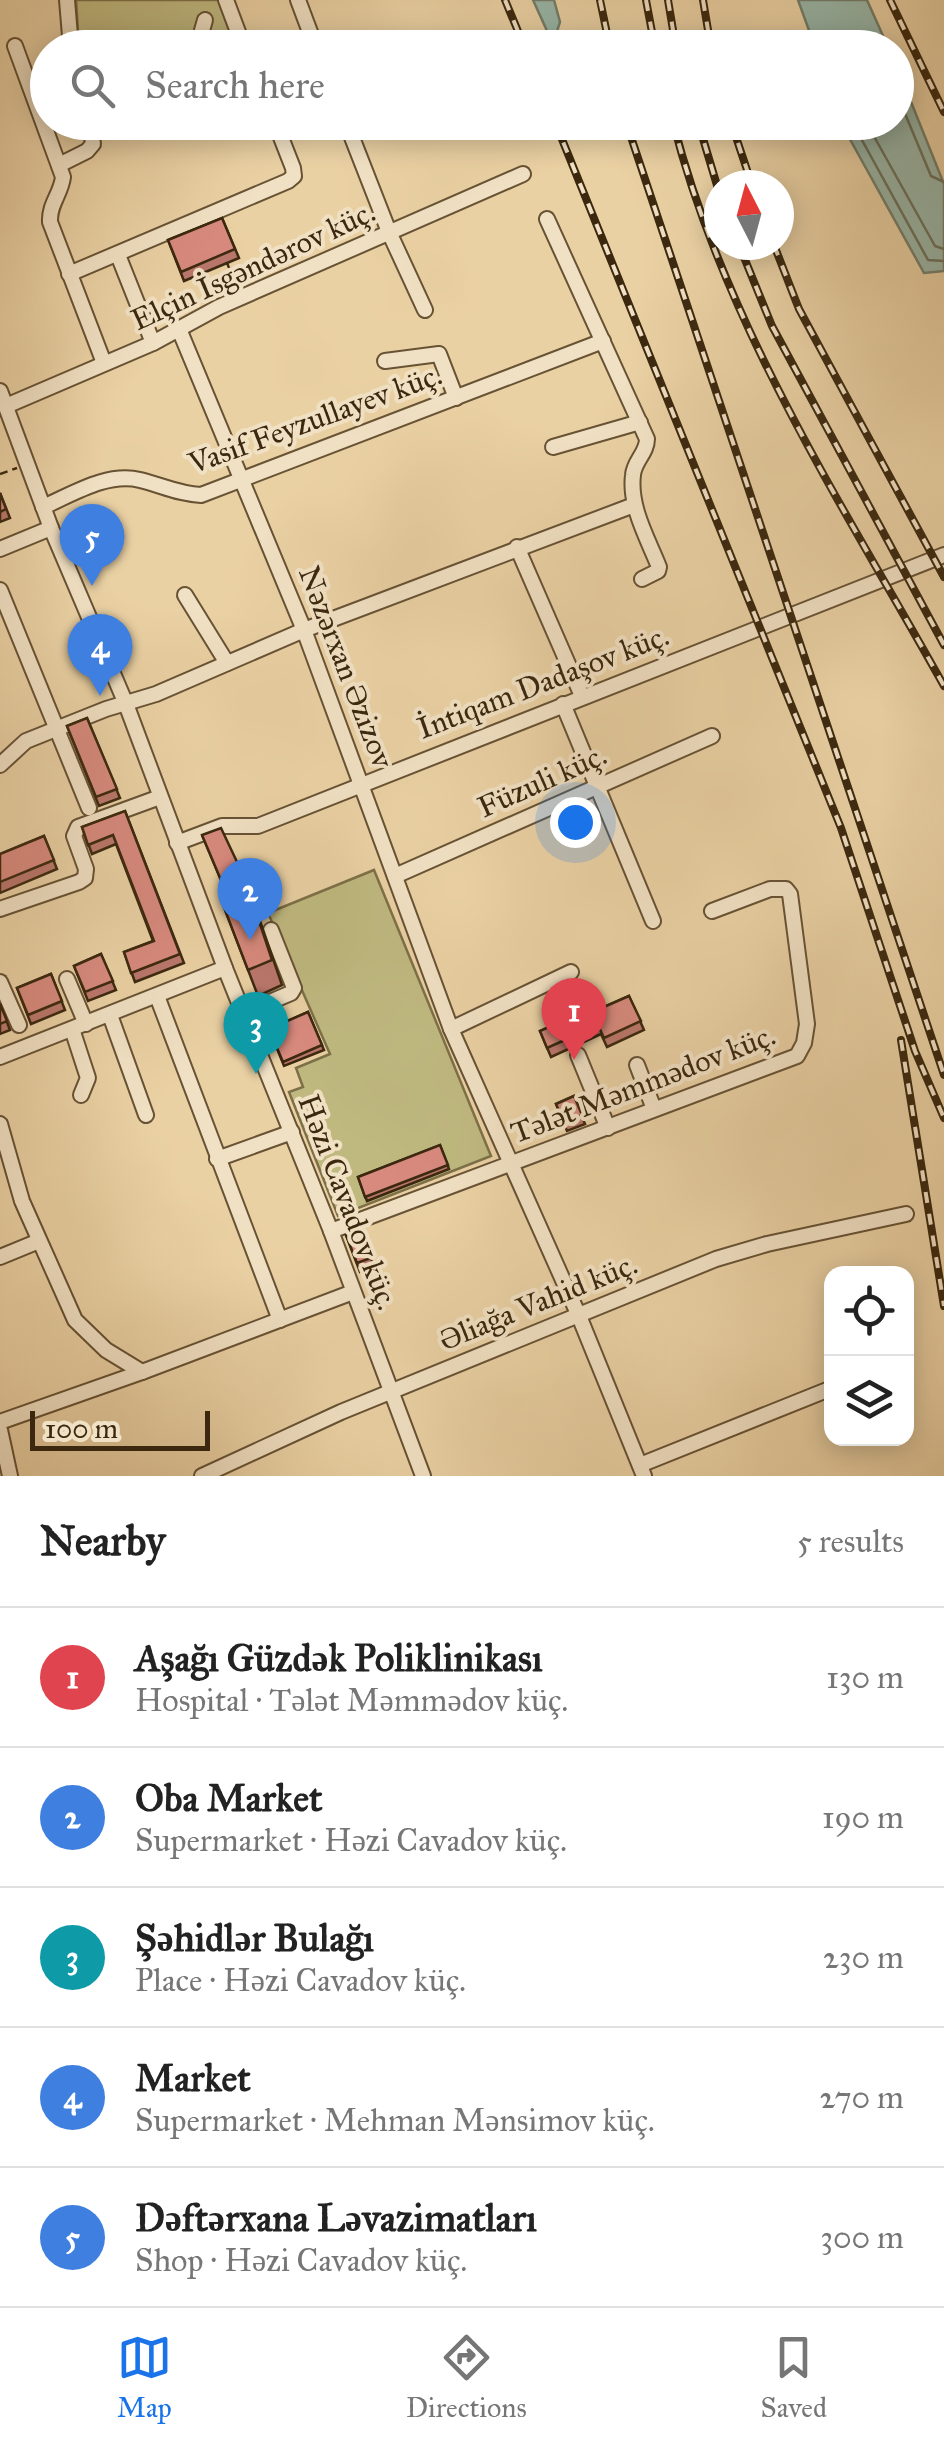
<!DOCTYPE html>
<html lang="en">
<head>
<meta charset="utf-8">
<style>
  :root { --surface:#fff; --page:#f2f2f2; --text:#222; --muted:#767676; --line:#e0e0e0; --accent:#1a73e8 }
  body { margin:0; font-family:"IM FELL Great Primer",serif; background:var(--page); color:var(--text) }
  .controls { position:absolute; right:30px; bottom:30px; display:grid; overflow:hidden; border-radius:20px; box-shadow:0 5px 25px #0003 }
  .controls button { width:90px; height:90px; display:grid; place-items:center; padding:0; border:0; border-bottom:2px solid var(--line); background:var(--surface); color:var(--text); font:50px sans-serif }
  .compass { position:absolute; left:704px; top:170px; width:90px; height:90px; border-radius:50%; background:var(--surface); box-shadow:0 5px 25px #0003; rotate:354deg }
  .scale { position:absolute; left:30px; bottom:25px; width:180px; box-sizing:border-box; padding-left:10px; border:5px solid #3b280f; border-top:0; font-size:28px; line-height:35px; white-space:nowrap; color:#3b280f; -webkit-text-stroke:8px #f1e1c4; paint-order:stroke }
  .you { position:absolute; left:575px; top:822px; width:35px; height:35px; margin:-25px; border:8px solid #fff; border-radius:50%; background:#1a73e8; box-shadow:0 0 0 15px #1a73e833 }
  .badge { display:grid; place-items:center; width:65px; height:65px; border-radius:50%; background:var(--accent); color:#fff; font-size:32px; font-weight:700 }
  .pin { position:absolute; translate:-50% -82px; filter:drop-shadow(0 2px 5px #0008) }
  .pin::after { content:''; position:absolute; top:52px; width:35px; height:30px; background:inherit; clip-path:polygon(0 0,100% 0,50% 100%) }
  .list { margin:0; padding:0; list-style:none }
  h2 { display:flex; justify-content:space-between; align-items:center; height:130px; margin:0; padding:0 40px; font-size:42px }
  h2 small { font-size:32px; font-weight:400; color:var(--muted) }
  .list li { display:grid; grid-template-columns:65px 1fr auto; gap:30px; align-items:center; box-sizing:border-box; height:140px; padding:0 40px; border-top:2px solid var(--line) }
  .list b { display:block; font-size:38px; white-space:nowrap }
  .list p { margin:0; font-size:32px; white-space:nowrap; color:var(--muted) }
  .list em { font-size:32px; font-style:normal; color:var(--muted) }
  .icon { flex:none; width:55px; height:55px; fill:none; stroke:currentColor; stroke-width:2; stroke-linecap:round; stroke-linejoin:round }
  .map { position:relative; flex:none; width:944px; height:1476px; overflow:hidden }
  .search { position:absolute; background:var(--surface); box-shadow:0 5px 25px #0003; left:30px; right:30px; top:30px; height:110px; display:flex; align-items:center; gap:25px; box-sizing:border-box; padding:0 35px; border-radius:55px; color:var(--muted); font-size:38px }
  .sheet { height:830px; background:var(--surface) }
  nav { display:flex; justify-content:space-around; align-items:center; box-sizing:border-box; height:140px; border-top:2px solid var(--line); background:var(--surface); font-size:28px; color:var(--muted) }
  nav a { display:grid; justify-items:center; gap:5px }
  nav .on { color:var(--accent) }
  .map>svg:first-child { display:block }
  .green { fill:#bfb980; stroke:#7d7048; stroke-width:2.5 }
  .water { fill:#98b7a9; stroke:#737e6b; stroke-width:2.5 }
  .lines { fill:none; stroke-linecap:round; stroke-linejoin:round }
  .shore { stroke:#6a705c; stroke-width:2.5 }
  .minor-casing { stroke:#675234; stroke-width:18 }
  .path { stroke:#3b280f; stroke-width:2.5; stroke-dasharray:8 5; stroke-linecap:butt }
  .minor { stroke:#f1e1c4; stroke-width:14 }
  .rail-casing { stroke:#3b280f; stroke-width:8 }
  .rail { stroke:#f1e1c4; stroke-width:4; stroke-dasharray:11; stroke-linecap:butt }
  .wall { fill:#ba776c; stroke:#3b280f; stroke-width:2.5 }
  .building { fill:#d88a7e; stroke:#3b280f; stroke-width:2.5 }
  .labels { text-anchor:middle; stroke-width:8; stroke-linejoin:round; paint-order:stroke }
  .street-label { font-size:30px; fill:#3b280f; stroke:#f1e1c4 }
</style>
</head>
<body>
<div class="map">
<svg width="944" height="1476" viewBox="0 0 944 1476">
  <rect width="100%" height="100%" fill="#ead1a4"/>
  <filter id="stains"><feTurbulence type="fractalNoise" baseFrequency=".002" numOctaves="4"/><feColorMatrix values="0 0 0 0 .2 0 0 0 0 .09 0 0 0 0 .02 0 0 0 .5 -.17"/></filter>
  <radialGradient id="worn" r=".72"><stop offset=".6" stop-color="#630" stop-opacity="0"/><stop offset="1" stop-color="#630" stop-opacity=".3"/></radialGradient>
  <g class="green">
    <path d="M76,0h144l18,47h-159z"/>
    <path d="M374,870l117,286 -153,60 -49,-124 14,-5 -7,-19 34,-14 -62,-141z"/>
  </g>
  <g class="water">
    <path d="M533,0h21l6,22 -7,22z"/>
    <path d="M798,0h69l21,47h-73z"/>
    <path d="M897,67l47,117v87l-20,2 -83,-150 55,-1z"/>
  </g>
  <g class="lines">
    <g class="shore">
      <path d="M896,92l35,84 13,6"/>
      <path d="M852,122l76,138 16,1"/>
      <path d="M866,122l69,124 9,3"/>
    </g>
    <defs>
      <g id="minor">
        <path d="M67,0l4,48"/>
        <path d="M226,0l18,48"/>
        <path d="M298,0l18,48"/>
        <path d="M15,46l48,131c-2,17 -14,27 -13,45l54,141"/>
        <path d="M197,48l8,-28"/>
        <path d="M346,122l43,110 36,78"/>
        <path d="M59,165l28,-14 6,-7 -3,-22"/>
        <path d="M547,219l100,220c0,14 -13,22 -14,36 -4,32 15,64 26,92l-1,4 -16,8"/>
        <path d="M118,255l35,88"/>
        <path d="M69,274l219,-93 6,-5 -1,-8 -18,-46"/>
        <path d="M179,329l125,301 147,399 128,287 65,160"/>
        <path d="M385,361l54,-7 17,44"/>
        <path d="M0,391l51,137 75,176 99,264 106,263 92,245"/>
        <path d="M6,406l147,-63 66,-36 304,-133"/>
        <path d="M553,447l87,-25"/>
        <path d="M43,507c30,-13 64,-35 97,-27 21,5 38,14 61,15l402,-154"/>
        <path d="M517,547l65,149"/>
        <path d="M0,549l51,-21"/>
        <path d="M0,590l89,218"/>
        <path d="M185,595l42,68"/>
        <path d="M563,704l90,217"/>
        <path d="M0,765l26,-24 80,-32 50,-15 148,-64 330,-125"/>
        <path d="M177,843l45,-17h36l686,-271"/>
        <path d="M395,876l317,-140"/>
        <path d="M0,909l79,-27 6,-4 1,-9 -12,-33 4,-9 82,-30"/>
        <path d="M67,979l19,45"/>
        <path d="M0,982l19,43"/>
        <path d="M157,996l123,324"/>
        <path d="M244,1013l47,-20 3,-5 -23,-58"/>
        <path d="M110,1015l36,100"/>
        <path d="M72,1029l16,49 -7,17"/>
        <path d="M451,1029l120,-57"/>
        <path d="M578,1055l30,73"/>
        <path d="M0,1057l225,-89"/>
        <path d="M637,1065l17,44"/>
        <path d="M0,1124l22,77 53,119 31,30 36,22"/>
        <path d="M217,1159l75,-27"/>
        <path d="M331,1231l466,-175 7,-13 3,-19 -17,-130 -4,-5h-16l-58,22"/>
        <path d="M0,1257l39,-16"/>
        <path d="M0,1422l142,-50 211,-80"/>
        <path d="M0,1430l10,46"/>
        <path d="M640,1465l192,-77"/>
        <path d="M202,1476l139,-64 375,-153 51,-15 139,-30"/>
      </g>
    </defs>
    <use href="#minor" class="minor-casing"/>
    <g class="path">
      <path d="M227,263l10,24"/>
      <path d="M0,474l17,-6"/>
    </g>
    <use href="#minor" class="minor"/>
    <defs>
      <g id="rail">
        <path d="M505,0l20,48"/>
        <path d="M600,0l10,48"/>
        <path d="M646,0l9,48"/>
        <path d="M668,0l8,48"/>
        <path d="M703,0l8,48"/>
        <path d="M890,0l54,112"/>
        <path d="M555,122l286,706 74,223 29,67"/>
        <path d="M626,122l318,953"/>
        <path d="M673,122c52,204 170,383 271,564"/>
        <path d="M698,122l21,70"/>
        <path d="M731,122l21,63"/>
        <path d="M739,245l33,81 172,319"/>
        <path d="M774,245l25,64 145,268"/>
        <path d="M901,1040l43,266"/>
      </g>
    </defs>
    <use href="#rail" class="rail-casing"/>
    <use href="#rail" class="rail"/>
  </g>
  <g class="wall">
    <path d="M222,218l17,40 -55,23 -16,-41z"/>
    <path d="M0,493l10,25 -10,4z"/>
    <path d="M87,718l33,80 -21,8 -32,-80z"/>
    <path d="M125,811l59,152 -49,19 -11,-30 29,-11 -37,-97 -24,10 -10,-27z"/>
    <path d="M202,835l45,48 35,102 -24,11 -36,-94 7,-3z"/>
    <path d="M44,836l13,33 -57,24v-39z"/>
    <path d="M101,954l15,36 -28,11 -14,-35z"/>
    <path d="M51,974l14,36 -34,14 -14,-36z"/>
    <path d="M629,996l15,34 -37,17 -6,-13 -50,23 -11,-26 39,-13z"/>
    <path d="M0,1004l10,26 -10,4z"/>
    <path d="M308,1012l16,38 -40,16 -15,-37z"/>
    <path d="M574,1096l11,28 -18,7 -11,-27z"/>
    <path d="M440,1145l9,24 -82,32 -9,-24z"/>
    <path d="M346,1235l25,23 3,9 -14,5z"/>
  </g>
  <g class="building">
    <path d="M222,218l13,31 -54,23 -13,-32z"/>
    <path d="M0,493l6,16 -6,3z"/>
    <path d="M87,718l30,71 -21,8 -29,-71z"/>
    <path d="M125,811l55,143 -49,19 -7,-21 30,-11 -41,-106 -25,10 -6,-18z"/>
    <path d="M221,828l26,55 -21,9 -24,-57z"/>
    <path d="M44,836l10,24 -54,22v-28z"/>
    <path d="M249,891l23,69 -24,10 -26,-68z"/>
    <path d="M101,954l12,27 -28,11 -11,-26z"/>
    <path d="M51,974l11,27 -34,14 -11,-27z"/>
    <path d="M629,996l12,25 -37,17 -6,-13 -51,23 -7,-17 37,-17 2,4z"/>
    <path d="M0,1004l7,17 -7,3z"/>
    <path d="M308,1012l14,33 -39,17 -14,-33z"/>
    <path d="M574,1096l8,19 -18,7 -8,-18z"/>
    <path d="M440,1145l8,20 -83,32 -7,-20z"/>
    <path d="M360,1230l11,28 -14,5 -11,-28z"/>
  </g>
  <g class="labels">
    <g class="street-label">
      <text transform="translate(253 266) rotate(-25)" y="10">Elçin İsgəndərov küç.</text>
      <text transform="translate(315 419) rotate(-20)" y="10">Vasif Feyzullayev küç.</text>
      <text transform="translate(346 667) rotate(69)" y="10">Nəzərxan Əzizov</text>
      <text transform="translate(543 682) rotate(-21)" y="10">İntiqam Dadaşov küç.</text>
      <text transform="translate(542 781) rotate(-24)" y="10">Füzuli küç.</text>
      <text transform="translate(643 1084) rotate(-21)" y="10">Tələt Məmmədov küç.</text>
      <text transform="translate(348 1202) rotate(69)" y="10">Həzi Cavadov küç.</text>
      <text transform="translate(538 1302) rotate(-22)" y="10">Əliağa Vahid küç.</text>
    </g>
  </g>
  <rect width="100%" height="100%" filter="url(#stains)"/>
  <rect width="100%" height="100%" fill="url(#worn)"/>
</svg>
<div class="controls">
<button><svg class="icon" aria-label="locate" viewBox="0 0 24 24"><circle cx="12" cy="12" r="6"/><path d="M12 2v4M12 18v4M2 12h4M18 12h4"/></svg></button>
<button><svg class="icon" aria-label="layers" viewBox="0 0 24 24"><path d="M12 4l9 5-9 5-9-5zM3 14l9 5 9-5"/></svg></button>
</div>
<svg class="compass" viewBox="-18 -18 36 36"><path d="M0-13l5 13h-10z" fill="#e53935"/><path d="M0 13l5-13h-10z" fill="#767676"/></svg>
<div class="scale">100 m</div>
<div class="you"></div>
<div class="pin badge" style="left:574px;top:1060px;background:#e0444e">1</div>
<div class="pin badge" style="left:250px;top:940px;background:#3f7fe0">2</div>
<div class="pin badge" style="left:256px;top:1074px;background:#0f9aa8">3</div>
<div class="pin badge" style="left:100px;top:696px;background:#3f7fe0">4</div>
<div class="pin badge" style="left:92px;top:586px;background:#3f7fe0">5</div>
<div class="search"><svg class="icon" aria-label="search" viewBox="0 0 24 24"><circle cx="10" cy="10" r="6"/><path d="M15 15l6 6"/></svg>Search here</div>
</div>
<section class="sheet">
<h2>Nearby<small>5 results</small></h2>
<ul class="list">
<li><span class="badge" style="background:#e0444e">1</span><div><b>Aşağı Güzdək Poliklinikası</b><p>Hospital · Tələt Məmmədov küç.</p></div><em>130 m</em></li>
<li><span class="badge" style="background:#3f7fe0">2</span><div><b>Oba Market</b><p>Supermarket · Həzi Cavadov küç.</p></div><em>190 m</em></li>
<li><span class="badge" style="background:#0f9aa8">3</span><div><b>Şəhidlər Bulağı</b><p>Place · Həzi Cavadov küç.</p></div><em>230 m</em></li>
<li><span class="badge" style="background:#3f7fe0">4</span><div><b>Market</b><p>Supermarket · Mehman Mənsimov küç.</p></div><em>270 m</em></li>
<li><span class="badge" style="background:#3f7fe0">5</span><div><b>Dəftərxana Ləvazimatları</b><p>Shop · Həzi Cavadov küç.</p></div><em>300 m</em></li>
</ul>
</section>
<nav>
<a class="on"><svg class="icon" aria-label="map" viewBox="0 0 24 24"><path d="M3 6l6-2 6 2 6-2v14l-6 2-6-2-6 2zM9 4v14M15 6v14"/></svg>Map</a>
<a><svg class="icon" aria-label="directions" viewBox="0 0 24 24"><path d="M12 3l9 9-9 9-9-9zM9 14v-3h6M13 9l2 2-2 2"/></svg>Directions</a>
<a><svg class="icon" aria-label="saved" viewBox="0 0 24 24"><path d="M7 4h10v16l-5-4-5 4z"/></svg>Saved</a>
</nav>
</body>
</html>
